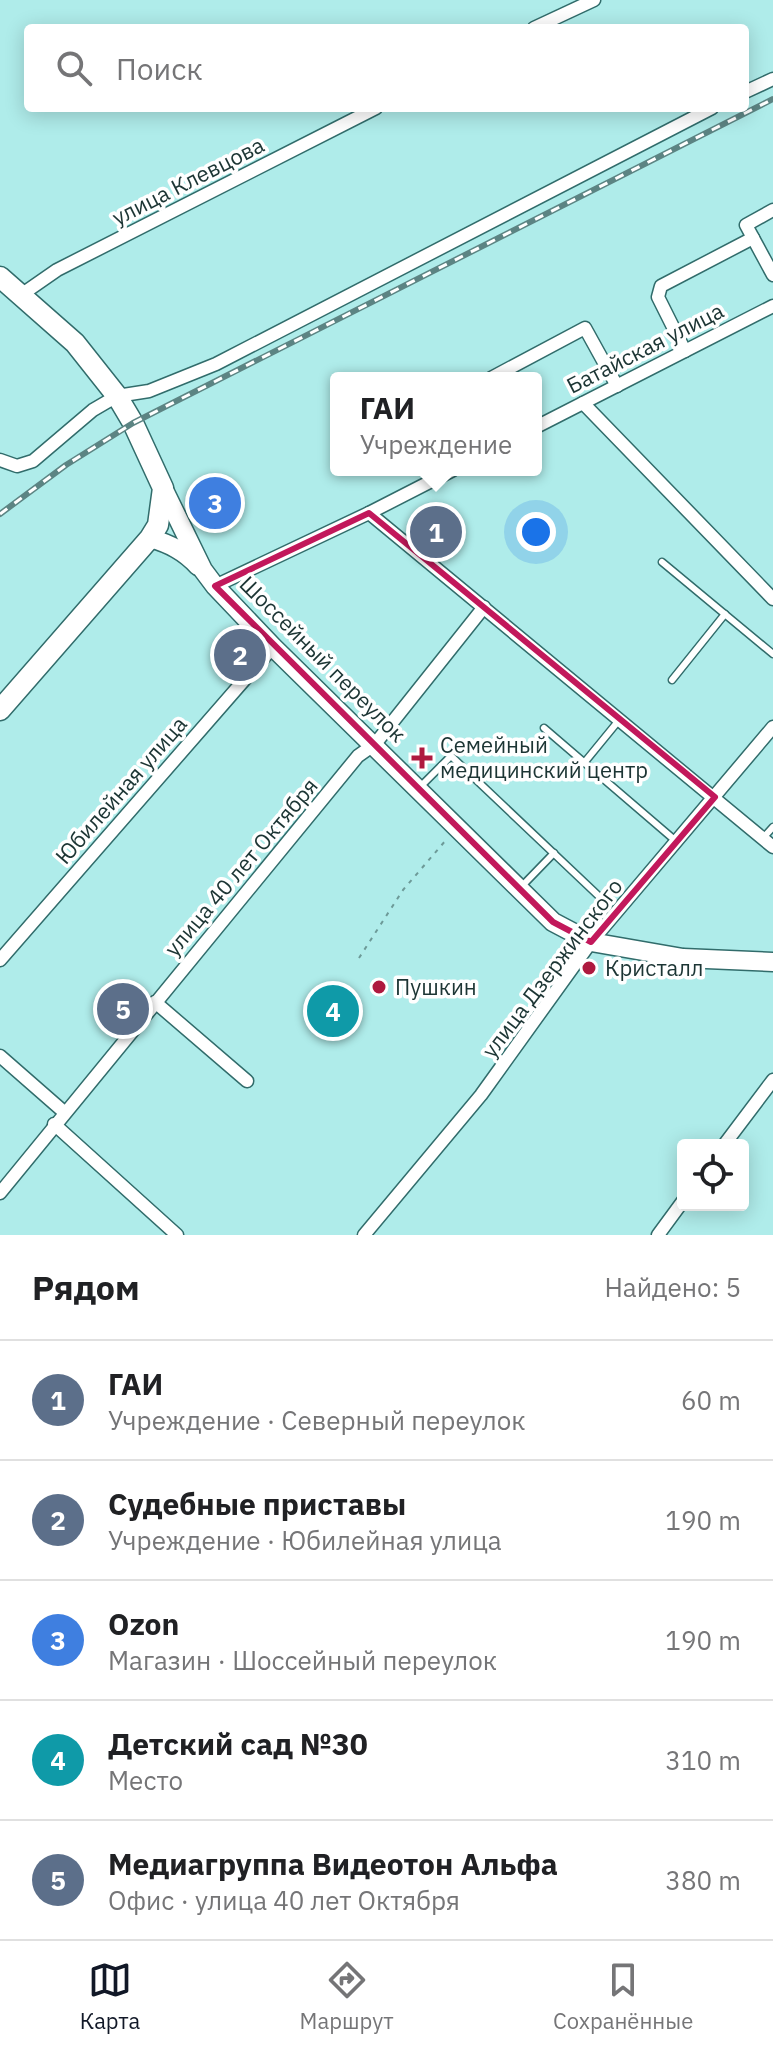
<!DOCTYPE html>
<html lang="ru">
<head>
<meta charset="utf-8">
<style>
  :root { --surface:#fff; --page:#f6f6f6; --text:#202124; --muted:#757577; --line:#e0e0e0; --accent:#111827 }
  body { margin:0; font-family:"IBM Plex Sans",sans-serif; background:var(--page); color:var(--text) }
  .controls { position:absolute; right:24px; bottom:24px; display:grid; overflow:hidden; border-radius:8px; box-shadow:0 4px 20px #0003 }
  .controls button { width:72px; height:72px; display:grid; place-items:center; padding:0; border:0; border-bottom:2px solid var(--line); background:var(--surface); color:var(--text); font:40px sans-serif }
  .you { position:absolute; left:536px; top:532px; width:28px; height:28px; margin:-20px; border:6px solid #fff; border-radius:50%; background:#1a73e8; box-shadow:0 0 0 12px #1a73e833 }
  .badge { display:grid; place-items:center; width:52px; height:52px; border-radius:50%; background:var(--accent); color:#fff; font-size:26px; font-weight:700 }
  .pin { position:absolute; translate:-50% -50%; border:4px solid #fff; box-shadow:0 2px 8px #0006 }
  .popup { position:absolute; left:330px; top:372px; width:212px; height:104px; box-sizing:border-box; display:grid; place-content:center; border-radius:8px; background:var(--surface); filter:drop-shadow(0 2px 6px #0005); font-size:26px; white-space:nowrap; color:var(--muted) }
  .popup b { font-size:30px; color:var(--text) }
  .popup::after { content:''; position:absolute; left:50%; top:100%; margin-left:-16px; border:16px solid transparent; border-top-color:var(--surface) }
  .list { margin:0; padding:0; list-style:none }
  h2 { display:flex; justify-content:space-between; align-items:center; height:104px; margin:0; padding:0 32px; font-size:34px }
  h2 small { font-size:26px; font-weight:400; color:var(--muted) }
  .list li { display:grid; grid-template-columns:52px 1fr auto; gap:24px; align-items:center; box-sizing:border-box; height:120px; padding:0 32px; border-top:2px solid var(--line) }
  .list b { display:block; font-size:30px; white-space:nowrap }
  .list p { margin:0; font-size:26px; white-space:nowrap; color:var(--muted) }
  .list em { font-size:26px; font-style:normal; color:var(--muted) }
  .icon { flex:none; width:44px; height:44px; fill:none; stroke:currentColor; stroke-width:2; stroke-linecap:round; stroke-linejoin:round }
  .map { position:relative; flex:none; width:773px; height:1235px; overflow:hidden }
  .search { position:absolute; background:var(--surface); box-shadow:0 4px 20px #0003; left:24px; right:24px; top:24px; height:88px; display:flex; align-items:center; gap:20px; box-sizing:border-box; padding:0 28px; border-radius:8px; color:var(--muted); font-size:30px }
  .sheet { height:704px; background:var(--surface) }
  nav { display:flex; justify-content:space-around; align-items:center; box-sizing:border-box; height:112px; border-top:2px solid var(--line); background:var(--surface); font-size:22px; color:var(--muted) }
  nav a { display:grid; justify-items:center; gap:4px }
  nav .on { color:var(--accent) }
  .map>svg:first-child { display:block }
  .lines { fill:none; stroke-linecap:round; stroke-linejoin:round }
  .lane-casing { stroke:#316c6b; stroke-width:9 }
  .street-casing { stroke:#316c6b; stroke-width:15 }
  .secondary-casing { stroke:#316c6b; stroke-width:21 }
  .primary-casing { stroke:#316c6b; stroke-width:23 }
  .path { stroke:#6d9a98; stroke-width:2; stroke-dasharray:4 6; stroke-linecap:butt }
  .lane { stroke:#fff; stroke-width:6 }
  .street { stroke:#fff; stroke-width:12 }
  .secondary { stroke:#fff; stroke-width:18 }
  .primary { stroke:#fff; stroke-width:20 }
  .rail-casing { stroke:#5c8483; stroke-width:6 }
  .rail { stroke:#fff; stroke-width:3; stroke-dasharray:9; stroke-linecap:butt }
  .marked { fill:none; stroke:#c2185b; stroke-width:6; stroke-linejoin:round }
  .poi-dot { fill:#ae193f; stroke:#fff; stroke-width:3 }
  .labels { text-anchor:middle; stroke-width:7; stroke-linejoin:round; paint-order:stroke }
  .street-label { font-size:22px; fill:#1c3534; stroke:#fff }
  .poi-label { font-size:22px; fill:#1c3534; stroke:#fff; text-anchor:start }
</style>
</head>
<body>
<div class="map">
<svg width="773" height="1235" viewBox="0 0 773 1235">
  <rect width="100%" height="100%" fill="#afecea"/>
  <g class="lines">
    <defs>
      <g id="lane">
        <path d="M662,562l111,92"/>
        <path d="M672,680l53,-66"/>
        <path d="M544,728l133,114"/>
        <path d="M584,763l36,-44"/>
        <path d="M419,788l32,-32 153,145"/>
        <path d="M763,838l10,-11"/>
        <path d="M522,886l32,-33"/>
      </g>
      <g id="street">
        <path d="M534,28l60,-28"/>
        <path d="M745,92l28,-13"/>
        <path d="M773,210l-27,15 27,50"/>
        <path d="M21,295l36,-25 319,-162"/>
        <path d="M685,351l-27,-54 3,-11 92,-48"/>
        <path d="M491,378l94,-50 32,58"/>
        <path d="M583,403l190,196"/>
        <path d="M536,427l237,-121"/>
        <path d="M0,460l17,6 16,-5 60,-51 24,-14 32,-5 67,-27 496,-256"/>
        <path d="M369,513l404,334"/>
        <path d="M215,586l154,-73 84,-43"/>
        <path d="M0,960l273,-313"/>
        <path d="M155,1002l92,79"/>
        <path d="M0,1056l64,56"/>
        <path d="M54,1124l123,111"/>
        <path d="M724,1145l49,-65"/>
        <path d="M0,1193l358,-437 17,-12 109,-137"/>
        <path d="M364,1235l117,-140 110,-153 182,-215"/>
        <path d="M658,1235l25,-34"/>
      </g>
      <g id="secondary">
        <path d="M163,488l40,82 12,16 58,61 280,275 38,20 92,16 90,4"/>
        <path d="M150,538c20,6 34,13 48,28"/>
      </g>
      <path id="primary" d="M0,277l75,66 42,53 16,27 30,65 -5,37 -8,13 -150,172"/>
    </defs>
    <use href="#lane" class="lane-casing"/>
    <use href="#street" class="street-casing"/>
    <use href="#secondary" class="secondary-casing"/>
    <use href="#primary" class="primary-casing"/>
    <path class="path" d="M359,958l44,-68 43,-50"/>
    <use href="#lane" class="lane"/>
    <use href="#street" class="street"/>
    <use href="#secondary" class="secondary"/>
    <use href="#primary" class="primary"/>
    <defs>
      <path id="rail" d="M0,514l66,-49 67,-42 640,-324"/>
    </defs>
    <use href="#rail" class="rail-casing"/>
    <use href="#rail" class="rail"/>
  </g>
  <path class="marked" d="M369,513l346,284 -124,145 -38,-20 -338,-336z"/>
  <g class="poi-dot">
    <path d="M418 746h8v8h8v8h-8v8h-8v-8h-8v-8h8z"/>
    <circle cx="589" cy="968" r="8"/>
    <circle cx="379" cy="987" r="8"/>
  </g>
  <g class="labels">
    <g class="street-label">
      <text transform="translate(188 181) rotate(-27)" y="8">улица Клевцова</text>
      <text transform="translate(645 348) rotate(-27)" y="8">Батайская улица</text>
      <text transform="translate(323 659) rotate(45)" y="8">Шоссейный переулок</text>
      <text transform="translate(121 790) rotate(-49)" y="8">Юбилейная улица</text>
      <text transform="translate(241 867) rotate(-50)" y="8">улица 40 лет Октября</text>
      <text transform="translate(552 968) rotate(-53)" y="8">улица Дзержинского</text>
    </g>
    <g class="poi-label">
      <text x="440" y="753">Семейный<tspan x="440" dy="25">медицинский центр</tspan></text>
      <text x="605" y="976">Кристалл</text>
      <text x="395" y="995">Пушкин</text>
    </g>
  </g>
</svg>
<div class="controls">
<button><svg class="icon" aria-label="locate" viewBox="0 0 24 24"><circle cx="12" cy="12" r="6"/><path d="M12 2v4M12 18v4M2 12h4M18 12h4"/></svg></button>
</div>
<div class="you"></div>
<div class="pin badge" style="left:436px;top:532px;background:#5c6f8a">1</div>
<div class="popup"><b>ГАИ</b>Учреждение</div>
<div class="pin badge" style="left:240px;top:655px;background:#5c6f8a">2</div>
<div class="pin badge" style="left:215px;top:503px;background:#3f7fe0">3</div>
<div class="pin badge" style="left:333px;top:1011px;background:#0f9aa8">4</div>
<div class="pin badge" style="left:123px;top:1009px;background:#5c6f8a">5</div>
<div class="search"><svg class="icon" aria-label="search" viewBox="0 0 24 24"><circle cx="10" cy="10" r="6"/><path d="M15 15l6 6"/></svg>Поиск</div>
</div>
<section class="sheet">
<h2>Рядом<small>Найдено: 5</small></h2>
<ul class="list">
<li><span class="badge" style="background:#5c6f8a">1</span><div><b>ГАИ</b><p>Учреждение · Северный переулок</p></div><em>60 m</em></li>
<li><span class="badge" style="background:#5c6f8a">2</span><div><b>Судебные приставы</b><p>Учреждение · Юбилейная улица</p></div><em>190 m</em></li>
<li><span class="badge" style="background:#3f7fe0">3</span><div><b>Ozon</b><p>Магазин · Шоссейный переулок</p></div><em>190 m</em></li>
<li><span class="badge" style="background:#0f9aa8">4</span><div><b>Детский сад №30</b><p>Место</p></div><em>310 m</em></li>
<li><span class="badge" style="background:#5c6f8a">5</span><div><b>Медиагруппа Видеотон Альфа</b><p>Офис · улица 40 лет Октября</p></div><em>380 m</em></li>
</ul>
</section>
<nav>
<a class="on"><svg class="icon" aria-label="map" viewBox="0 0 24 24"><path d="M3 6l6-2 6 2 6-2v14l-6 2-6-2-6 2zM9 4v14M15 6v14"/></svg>Карта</a>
<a><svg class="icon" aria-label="directions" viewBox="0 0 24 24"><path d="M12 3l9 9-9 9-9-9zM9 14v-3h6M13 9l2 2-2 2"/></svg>Маршрут</a>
<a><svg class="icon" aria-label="saved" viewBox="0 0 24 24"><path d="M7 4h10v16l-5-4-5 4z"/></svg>Сохранённые</a>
</nav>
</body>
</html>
